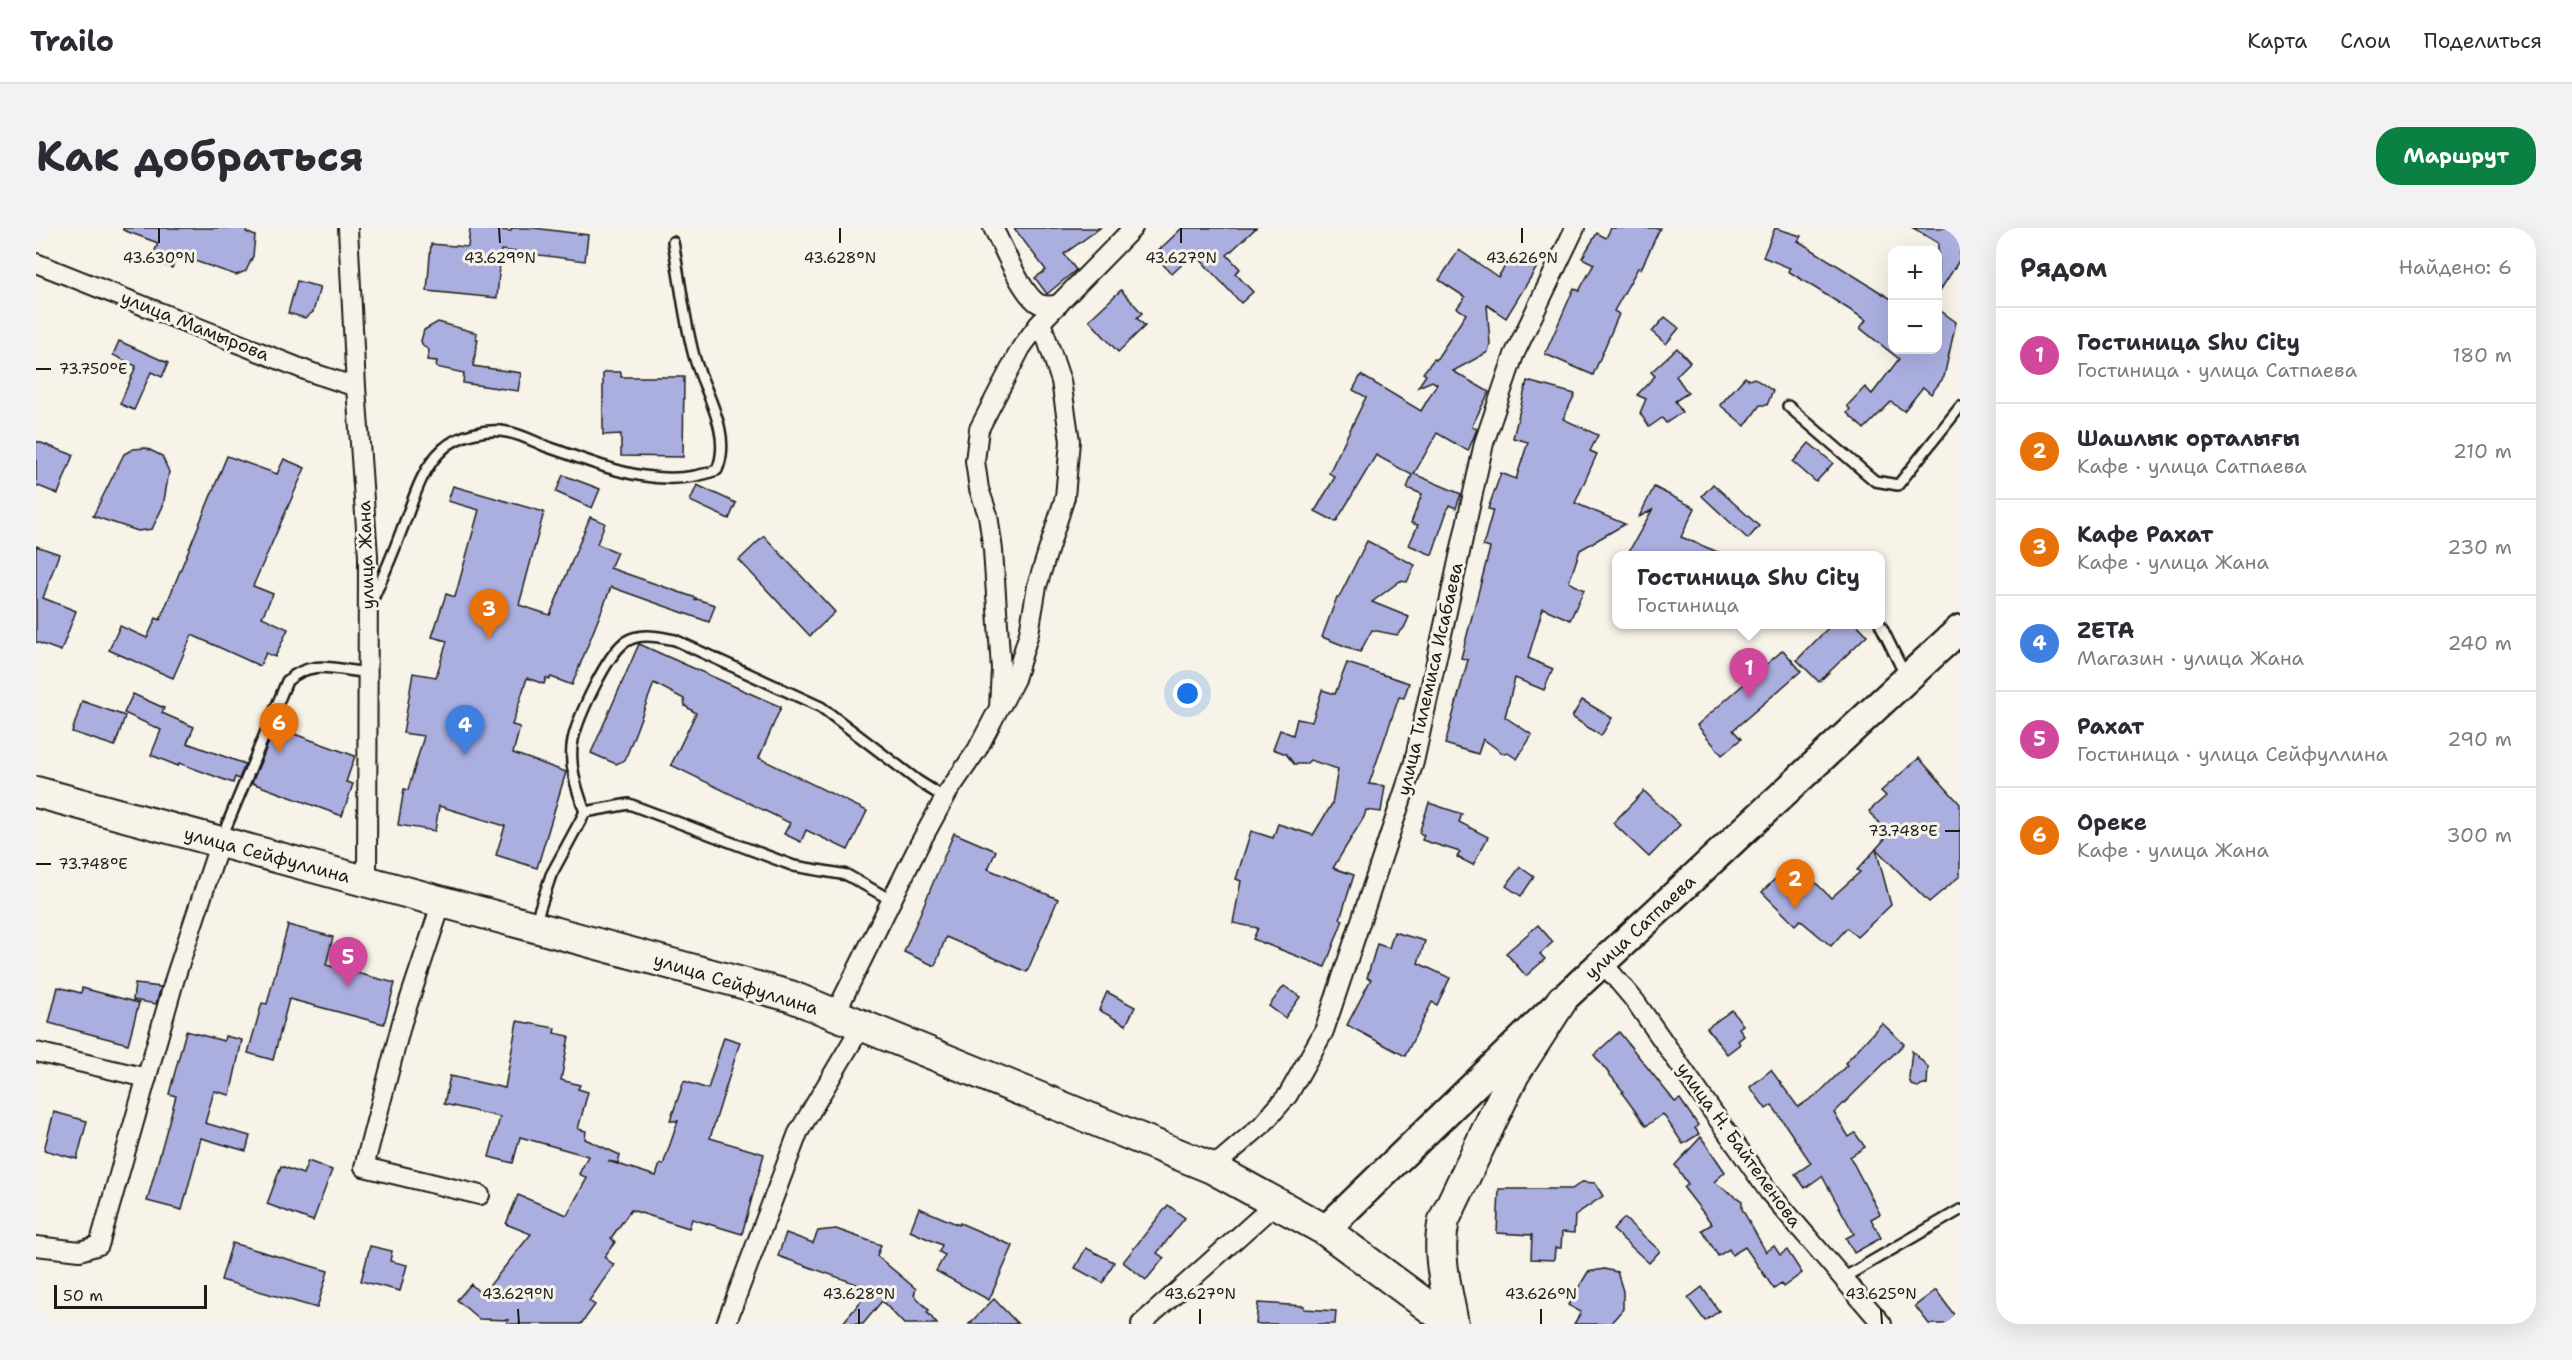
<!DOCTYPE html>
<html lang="ru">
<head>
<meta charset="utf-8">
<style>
  :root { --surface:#fff; --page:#f2f2f3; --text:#2b2b33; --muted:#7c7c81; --line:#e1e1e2; --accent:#0b8043 }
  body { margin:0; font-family:"Shantell Sans",sans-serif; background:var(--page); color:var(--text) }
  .controls { position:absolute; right:18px; top:18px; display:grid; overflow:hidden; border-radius:12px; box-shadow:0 6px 24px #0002 }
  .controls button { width:54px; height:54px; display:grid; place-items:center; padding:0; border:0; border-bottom:2px solid var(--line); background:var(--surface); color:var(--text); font:30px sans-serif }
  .scale { position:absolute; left:18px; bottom:15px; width:153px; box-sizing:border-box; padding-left:6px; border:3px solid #1c1c1c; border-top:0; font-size:16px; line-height:21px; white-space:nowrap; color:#1c1c1c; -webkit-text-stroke:4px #f7f3e8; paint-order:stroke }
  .you { position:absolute; left:1152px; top:466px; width:21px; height:21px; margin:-15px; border:4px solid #fff; border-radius:50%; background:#1a73e8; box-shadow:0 0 0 9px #1a73e833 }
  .badge { display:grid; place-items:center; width:39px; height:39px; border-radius:50%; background:var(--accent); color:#fff; font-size:20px; font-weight:700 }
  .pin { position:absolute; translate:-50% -50px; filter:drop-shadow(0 2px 3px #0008) }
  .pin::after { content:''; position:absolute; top:32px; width:21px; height:18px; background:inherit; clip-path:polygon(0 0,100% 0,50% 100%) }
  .popup { position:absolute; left:1576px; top:323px; width:273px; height:78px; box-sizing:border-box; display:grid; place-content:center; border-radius:12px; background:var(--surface); filter:drop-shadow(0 2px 4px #0005); font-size:20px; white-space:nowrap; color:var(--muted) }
  .popup b { font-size:22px; color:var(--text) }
  .popup::after { content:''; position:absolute; left:50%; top:100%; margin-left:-12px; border:12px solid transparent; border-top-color:var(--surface) }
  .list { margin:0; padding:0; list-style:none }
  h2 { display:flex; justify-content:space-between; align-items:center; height:78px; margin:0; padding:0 24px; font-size:26px }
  h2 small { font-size:20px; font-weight:400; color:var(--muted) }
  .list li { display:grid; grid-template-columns:39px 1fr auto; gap:18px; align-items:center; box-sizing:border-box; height:96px; padding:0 24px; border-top:2px solid var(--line) }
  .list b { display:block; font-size:22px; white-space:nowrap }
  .list p { margin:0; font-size:20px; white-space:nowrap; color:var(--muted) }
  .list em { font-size:20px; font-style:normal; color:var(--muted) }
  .map { position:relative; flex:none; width:1924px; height:1096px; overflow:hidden; border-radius:24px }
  header { display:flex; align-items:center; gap:36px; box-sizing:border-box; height:84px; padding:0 30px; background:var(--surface); border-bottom:2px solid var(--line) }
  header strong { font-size:28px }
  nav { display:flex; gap:33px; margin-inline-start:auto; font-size:21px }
  .intro { display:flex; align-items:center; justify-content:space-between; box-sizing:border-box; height:144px; padding:0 36px }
  h1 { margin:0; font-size:42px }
  .button { padding:15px 27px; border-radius:24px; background:var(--accent); color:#fff; font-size:21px; font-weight:700 }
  main { display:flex; gap:36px; padding:0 36px }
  aside { flex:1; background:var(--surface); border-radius:24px; box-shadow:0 6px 24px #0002 }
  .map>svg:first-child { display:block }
  .building { fill:#abafe0; stroke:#1c1c1c; stroke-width:1.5 }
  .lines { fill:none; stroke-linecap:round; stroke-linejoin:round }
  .lane-casing { stroke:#1c1c1c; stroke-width:14 }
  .street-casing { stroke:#1c1c1c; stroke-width:22 }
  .secondary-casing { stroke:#1c1c1c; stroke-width:32 }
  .primary-casing { stroke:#1c1c1c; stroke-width:34 }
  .lane { stroke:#f7f3e8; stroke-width:9 }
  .street { stroke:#f7f3e8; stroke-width:18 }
  .secondary { stroke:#f7f3e8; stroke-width:27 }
  .primary { stroke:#f7f3e8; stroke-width:30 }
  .ticks { fill:none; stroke:#1c1c1c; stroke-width:2 }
  .labels { text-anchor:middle; stroke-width:6; stroke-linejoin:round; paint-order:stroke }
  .street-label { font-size:18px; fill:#1c1c1c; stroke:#f7f3e8 }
  .ticks-label { font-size:15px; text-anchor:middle; fill:#1c1c1c; stroke:#f7f3e8; stroke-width:6; stroke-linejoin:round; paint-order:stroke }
</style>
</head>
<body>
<header>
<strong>Trailo</strong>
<nav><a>Карта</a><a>Слои</a><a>Поделиться</a></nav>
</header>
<div class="intro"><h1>Как добраться</h1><a class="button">Маршрут</a></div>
<main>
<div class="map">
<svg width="1924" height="1096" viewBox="0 0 1924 1096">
  <rect width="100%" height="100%" fill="#f7f3e8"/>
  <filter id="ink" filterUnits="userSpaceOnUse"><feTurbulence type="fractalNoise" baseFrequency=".0167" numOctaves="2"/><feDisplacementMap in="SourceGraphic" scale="12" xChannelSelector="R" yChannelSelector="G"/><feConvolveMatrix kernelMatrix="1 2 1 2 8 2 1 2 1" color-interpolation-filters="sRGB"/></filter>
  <g filter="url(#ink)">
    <g class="building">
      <path d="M87,0h125l-2,4 9,4 -2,20 -7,15 -10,4 -59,-20 -5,13 -21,-8 7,-17 -35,-13z"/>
      <path d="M434,0l41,3 1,-3h22l54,7 -3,26 -84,-11 -4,48 -70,-7 4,-47 37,3z"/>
      <path d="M978,0h86l-36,26 12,16 -29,24 -12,-16 11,-8z"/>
      <path d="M1146,0h74l-29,27 13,14 -5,4 18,19 -12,11 -47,-50 -22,21 -18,-19z"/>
      <path d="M1575,0h49l-19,41 -3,-1 -24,43 5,3 -26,61 -48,-21 29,-66 5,3 15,-27 -12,-6 15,-25 9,5z"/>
      <path d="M1739,0l26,8 -3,5 95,59v50h45v-41l18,13 -12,55 -13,17 -8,-7 -19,24 -13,-9 -27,27 -17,-16 3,-4 -3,-3 18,-19 7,7 27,-35 -39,-31 6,-8 -78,-49 2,-3 -27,-11z"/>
      <path d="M1877,0h47v31l-22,35v-51z"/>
      <path d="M1423,22l39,27 15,-23 24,13 -31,51 -19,-13 3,39 -2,8 -35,19 36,21 -17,34 5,3 -9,22 -31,-18 -23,41 47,20 -5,14 -7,-3 -17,50 -23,-10 9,-20 -7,-2 11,-29 -15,-6 5,-13 -36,-20 -40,67 -21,-11 20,-34 -6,-4 37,-76 -13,-7 8,-15 60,36 16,-27 -5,-3 -14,6 8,-12 -3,-2 11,-14 2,1 30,-46 -9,-6 8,-11 -26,-17z"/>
      <path d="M261,53l23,6 -7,25 -8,6 -17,-5z"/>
      <path d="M1085,62l21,23 -5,5 8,8 -27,26 -29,-32z"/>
      <path d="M1629,89l14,11 -13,16 -14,-12z"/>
      <path d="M402,94l39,11 -1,6h2l-5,27 48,7 -3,18 -55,-8 1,-10 -28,-6 1,-6 -10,-1 2,-10 -6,-4 -2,-5 3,-11z"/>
      <path d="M83,113l49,22 -6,14 -11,-5 -17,38 -14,-6 16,-38 -23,-11z"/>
      <path d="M1641,120l13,14 -14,14 12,17 -13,8 7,11 -16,11 -4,-5 -13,9 -9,-14 6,-14 -9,-4 18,-19 -4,-4z"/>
      <path d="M569,144h16v5h63l-1,80 -62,-1v-22l-18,1v-61z"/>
      <path d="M1709,149l4,3 5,-2 19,13 -6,14h-7l-15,21 -25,-21z"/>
      <path d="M1491,153l48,13 -12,25 35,16 -8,16 7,3 -22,49 50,21 -45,26 -11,32 15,8 -14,30 -27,-12 -15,50 25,11 -9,21 -29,-12 -10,39 27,18 -15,24 -9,-6 -4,1 -21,-15 -5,15 -33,-10 23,-84 -7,-2 29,-110 -7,-2 10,-36 -5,-1 13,-36 15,6 12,-37 -15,-4z"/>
      <path d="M0,213l37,14 -15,39 -22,-9z"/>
      <path d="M1773,215l24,20 -17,19 -23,-20z"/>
      <path d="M110,220l16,8 7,16 -6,34 -11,23 -14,2 -45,-15 31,-62 9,-5z"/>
      <path d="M191,228l50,18 7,-15 21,9 -52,118 20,8 -11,23 26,12 -13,28 -9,-4 -6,13 -68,-31 -19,43 -64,-28 11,-24 27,12 9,-20 4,2z"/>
      <path d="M527,247l37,14 -8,19 -36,-16z"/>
      <path d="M1677,256l46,42 -11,13 -46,-43z"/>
      <path d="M661,257l39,18 -7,16 -39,-18z"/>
      <path d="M417,258l91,26 -25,93 31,10 40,-98 15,6 -8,21 20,8 -7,16 86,30 -1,2 2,-1 18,6 -6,17 -98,-35 -39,98 -21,-8 -1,2 -4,-1 -2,6 -17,-6 -15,47 8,2 -7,26 53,19 -29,96 -41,-13 9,-29 -66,-20 -4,25 -37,-6 6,-36 4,1 16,-54 -21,-3 10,-60 23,4 11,-36 -15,-4 14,-43 9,3 24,-87 -31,-9z"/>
      <path d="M1618,259l41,21 -14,29 44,18h-98l25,-45 -13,7z"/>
      <path d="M728,308l71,76 -25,24 -71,-76z"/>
      <path d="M1331,313l48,24 -8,17 -7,-1 -28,21 37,15 -5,11 -7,7 -25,-5 -12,22 -38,-15 15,-40h2z"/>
      <path d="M0,318l23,8 -16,44 33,13 -15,40 -25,-9z"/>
      <path d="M1796,396h25l10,11 -48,47 -22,-22z"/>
      <path d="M603,416l142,63 -22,51 108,53 -19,39 -42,-20 -5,12 -17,-8 6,-11 -119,-58 25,-52 -11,-7 -1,-7 -30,-16 -29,77 -9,4 -25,-11z"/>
      <path d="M1747,422l18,21 -68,59 8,9 -19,16 -25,-30z"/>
      <path d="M1311,435l62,20 -5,15 -5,-1 -30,87 16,2 -4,26 -15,-2 -2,7 -31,51 21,7 -14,44 3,1 -18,47 -72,-28 5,-11 -25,-5 8,-42 -5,-2 15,-48 22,7 5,-14 35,11 19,-31 6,-35 -28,-9 -4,4h-12l-8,-10 -13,-5 7,-19 13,5 4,-16 15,3 10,-32 13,4z"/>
      <path d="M97,466l31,14 -2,5 32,14 -7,16 58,21 -6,15 -4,-2 -2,6 -54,-20 -1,3 -27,-11 10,-25 -37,-17z"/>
      <path d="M1546,472l30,18 -11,18 -29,-19z"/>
      <path d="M46,473l43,15 -10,30 -43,-14z"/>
      <path d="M239,499l80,29 -9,26 7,2 -11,32 -90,-33z"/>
      <path d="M1883,530l41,46v72l-31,26 -53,-53 13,-15 -20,-23 17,-15 -5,-5z"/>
      <path d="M1608,563l36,34 -31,32 -36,-34z"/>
      <path d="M1393,575l33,11 -3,8 29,15 -15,28 -16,-8 3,-5 -38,-12 2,-5 -5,-2z"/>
      <path d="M918,605l42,18 -8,18 70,30 -31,73 -81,-35 -11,29 -31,-14z"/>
      <path d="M1840,621l15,56 -34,32 -10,-9 -16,18 -31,-26 -5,5 -33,-33 20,-20 6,6 11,-12 32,32 29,-26 -3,-2z"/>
      <path d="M1484,639l14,10 -13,19 -15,-10z"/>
      <path d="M252,697l45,12 -7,28 69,18 -11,41 -95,-25 -16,61 -25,-7 14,-50 5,1z"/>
      <path d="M1502,697l15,17 -13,12 5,5 -19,17 -20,-23z"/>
      <path d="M1358,704l31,9 -7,22 32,15 -13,27 -5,-3 -27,54 -58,-31 24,-46 -4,-1 10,-34 12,4z"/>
      <path d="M99,756l26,3 -5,17 -23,-4z"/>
      <path d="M1248,758l16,11 -15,21 -16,-12z"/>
      <path d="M22,759l23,6 1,-5 57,15 -11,41 -79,-21z"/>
      <path d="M1071,764l28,15 -9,18 -27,-15z"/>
      <path d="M1696,782l11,15 -4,3 5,8 -6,5 2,3 -13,10 -20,-26z"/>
      <path d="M481,793l38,7 -1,5 15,3 -8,44 19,5 -2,4 10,3 -10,37 8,2 -1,8 35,16 -2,8 -10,-2 48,15 4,-12 3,1 15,-44h-8l14,-40 24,8 16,-52 16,5 -30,96 54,16 -22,80 -50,-15 -3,9 -58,-18 -20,28 4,4 -11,15 10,8 -25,36 6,4 -14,19h-75l3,-4 -30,-1 -22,-19 14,-16 11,11 49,-61 -25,-10 12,-29 49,20 20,-37 -8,-4 9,-18 -68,-19 -7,26 -24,-6 11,-40 -56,-13 6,-28 55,12z"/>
      <path d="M1846,795l22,21 -70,69 15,24 6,-4 10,14 -15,10 30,57 -9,5 10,19 -27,15 -8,-15 8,-4 -32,-58 -17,12 -10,-14 16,-11 -39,-58 -6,4 -16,-22 21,-17 27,37 21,-14 28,-28 -2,-2z"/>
      <path d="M150,803l38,10 1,-5 17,4 -12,55 -16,-4 -9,32 45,13 -4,15 -45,-13 -19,72 -35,-9 29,-105 -7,-2z"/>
      <path d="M1583,804l56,70 5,-3 18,26 -3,3 4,6 -16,10 -20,-30 -17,12 -24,-33 1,-2 -29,-36z"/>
      <path d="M1876,823l16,16 -1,17 -9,3 -7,-2 -2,-7z"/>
      <path d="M18,884l33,9 -10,38 -33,-9z"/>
      <path d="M1665,909l24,35 -11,10 28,19v8l24,43 8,-6 6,9 7,-5 15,23 -19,14 -2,-3 -7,5 -29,-42 -13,8 -3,-6 -11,7 -16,-26 10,-6 -28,-36 4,-4 -13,-19z"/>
      <path d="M272,933l24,9 -19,51 -46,-17 14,-38 22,8z"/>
      <path d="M1546,954l13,1 8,13 -28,19 -1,18 -12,-1 -1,16h-6l-1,12 -23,-1 1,-24 -35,-2 2,-44h73z"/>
      <path d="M1132,977l17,13 -28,35 7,5 -18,22 -23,-18z"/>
      <path d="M883,980l40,17 1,-2 53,23 -24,54 -53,-29 9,-16 -6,-3 3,-7 -32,-14z"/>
      <path d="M1588,990l36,33 -11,12 -36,-33z"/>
      <path d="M800,1001l45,16 -4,11 39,33 -2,6 15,15 -2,2 10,12h-33l-22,-23 -19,23h-21l29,-35 -93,-33 8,-23 27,10 5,-12z"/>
      <path d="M196,1015l96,28 -11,37 -96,-28z"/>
      <path d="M334,1018l22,5 -2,10 17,4 -7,26 -39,-10z"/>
      <path d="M1050,1020l28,14 -11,21 -28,-15z"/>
      <path d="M1568,1041l13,3 6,19v18l-13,15h-36l7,-12 -13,-7 20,-33z"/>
      <path d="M1666,1059l17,24 -14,10 -17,-23z"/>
      <path d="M1900,1062l24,33v1h-31l-14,-18z"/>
      <path d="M958,1071l24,25h-49z"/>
      <path d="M1222,1075l46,3v3l32,2 -1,13h-79z"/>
    </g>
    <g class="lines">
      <defs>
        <g id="lane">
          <path d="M1752,178l87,75 23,4 62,-78"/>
          <path d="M336,373c11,-24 21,-47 30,-72 11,-27 18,-59 41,-80 15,-14 43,-21 64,-17 13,2 26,9 38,14 56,19 113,46 172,24 16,-37 -13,-78 -23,-114 -10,-37 -14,-77 -21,-114"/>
          <path d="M1844,396l26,53"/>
          <path d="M549,584c-8,-22 -17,-48 -12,-72 5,-23 33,-84 52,-98 15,-10 34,-5 50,-2l146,67 97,74 27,17"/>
          <path d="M186,609l65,-156c25,-23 50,-11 82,-8"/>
          <path d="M499,695l16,-48 34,-63 44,-8 165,62 53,9 44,25"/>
          <path d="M1807,1050l117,-68"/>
        </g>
        <g id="street">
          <path d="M312,0l8,159 12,169 -1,327"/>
          <path d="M957,0c11,20 26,60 43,74 7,5 15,4 23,2"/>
          <path d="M0,35l274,109 46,15"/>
          <path d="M966,476l13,-25 14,-46 8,-47 28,-89 5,-56 -9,-60 -20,-59"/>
          <path d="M406,674l-40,120 -38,145 116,28"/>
          <path d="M1566,734l33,39 134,191 113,132"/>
          <path d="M799,786l85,-171 28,-51 29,-42 22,-42 2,-39 -8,-119 -5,-35 -9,-26 -4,-28 4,-32 42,-81 17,-23 95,-97"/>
          <path d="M0,824l111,26"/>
          <path d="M1176,940l50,-43 26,-30 36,-64 90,-269 70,-319 30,-88 61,-127"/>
          <path d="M0,1018l44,5 19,-6 76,-267 45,-136"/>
          <path d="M690,1096l72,-191 64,-108"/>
          <path d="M1105,1096l135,-121"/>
        </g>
        <path id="secondary" d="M1289,1002l237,-230 398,-371"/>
        <g id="primary">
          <path d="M0,564l754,204 422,172 113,62 127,94"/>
          <path d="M1417,1096c-6,-34 -17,-69 -9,-104l70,-146 48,-74"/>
        </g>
      </defs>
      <use href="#lane" class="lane-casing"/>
      <use href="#street" class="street-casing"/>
      <use href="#secondary" class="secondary-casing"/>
      <use href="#primary" class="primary-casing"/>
      <use href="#lane" class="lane"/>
      <use href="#street" class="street"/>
      <use href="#secondary" class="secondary"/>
      <use href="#primary" class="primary"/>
    </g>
  </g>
  <path class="ticks" d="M123,0v15M463,0l1,15M804,0v15M1145,0v15M1486,0v15M0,141h15M1909,603h15M0,636h15M482,1081l1,15M823,1081v15M1164,1081v15M1505,1081v15M1845,1081l1,15"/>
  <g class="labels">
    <g class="street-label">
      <text transform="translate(159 98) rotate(22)" y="6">улица Мамырова</text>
      <text transform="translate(330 327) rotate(-92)" y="6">улица Жана</text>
      <text transform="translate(1394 451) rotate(-77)" y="6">улица Тилемиса Исабаева</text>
      <text transform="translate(231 627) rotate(15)" y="6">улица Сейфуллина</text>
      <text transform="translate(1604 699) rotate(-43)" y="6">улица Сатпаева</text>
      <text transform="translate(700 756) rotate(17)" y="6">улица Сейфуллина</text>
      <text transform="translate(1703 917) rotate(54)" y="6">улица Н. Байтеленова</text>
    </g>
  </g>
  <g class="ticks-label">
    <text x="123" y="35">43.630°N</text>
    <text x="464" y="35">43.629°N</text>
    <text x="804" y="35">43.628°N</text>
    <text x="1145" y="35">43.627°N</text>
    <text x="1486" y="35">43.626°N</text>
    <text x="57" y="146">73.750°E</text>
    <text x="1867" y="608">73.748°E</text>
    <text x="57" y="641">73.748°E</text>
    <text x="482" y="1071">43.629°N</text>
    <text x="823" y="1071">43.628°N</text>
    <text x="1164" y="1071">43.627°N</text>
    <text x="1505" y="1071">43.626°N</text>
    <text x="1845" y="1071">43.625°N</text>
  </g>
</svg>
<div class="controls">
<button>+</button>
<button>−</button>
</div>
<div class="scale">50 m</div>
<div class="you"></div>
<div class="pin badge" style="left:1713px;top:470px;background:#d1479c">1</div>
<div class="popup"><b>Гостиница Shu City</b>Гостиница</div>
<div class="pin badge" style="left:1759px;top:681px;background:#e8710a">2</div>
<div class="pin badge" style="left:453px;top:411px;background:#e8710a">3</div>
<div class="pin badge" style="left:429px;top:527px;background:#3f7fe0">4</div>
<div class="pin badge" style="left:312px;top:759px;background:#d1479c">5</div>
<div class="pin badge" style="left:243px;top:525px;background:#e8710a">6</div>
</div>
<aside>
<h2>Рядом<small>Найдено: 6</small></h2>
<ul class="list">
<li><span class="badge" style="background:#d1479c">1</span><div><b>Гостиница Shu City</b><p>Гостиница · улица Сатпаева</p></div><em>180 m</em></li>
<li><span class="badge" style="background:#e8710a">2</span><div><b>Шашлык орталығы</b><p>Кафе · улица Сатпаева</p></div><em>210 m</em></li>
<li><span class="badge" style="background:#e8710a">3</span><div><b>Кафе Рахат</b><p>Кафе · улица Жана</p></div><em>230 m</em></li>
<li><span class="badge" style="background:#3f7fe0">4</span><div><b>ZETA</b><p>Магазин · улица Жана</p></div><em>240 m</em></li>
<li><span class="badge" style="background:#d1479c">5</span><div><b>Рахат</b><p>Гостиница · улица Сейфуллина</p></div><em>290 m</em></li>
<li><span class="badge" style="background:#e8710a">6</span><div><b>Ореке</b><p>Кафе · улица Жана</p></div><em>300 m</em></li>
</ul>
</aside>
</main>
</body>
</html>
